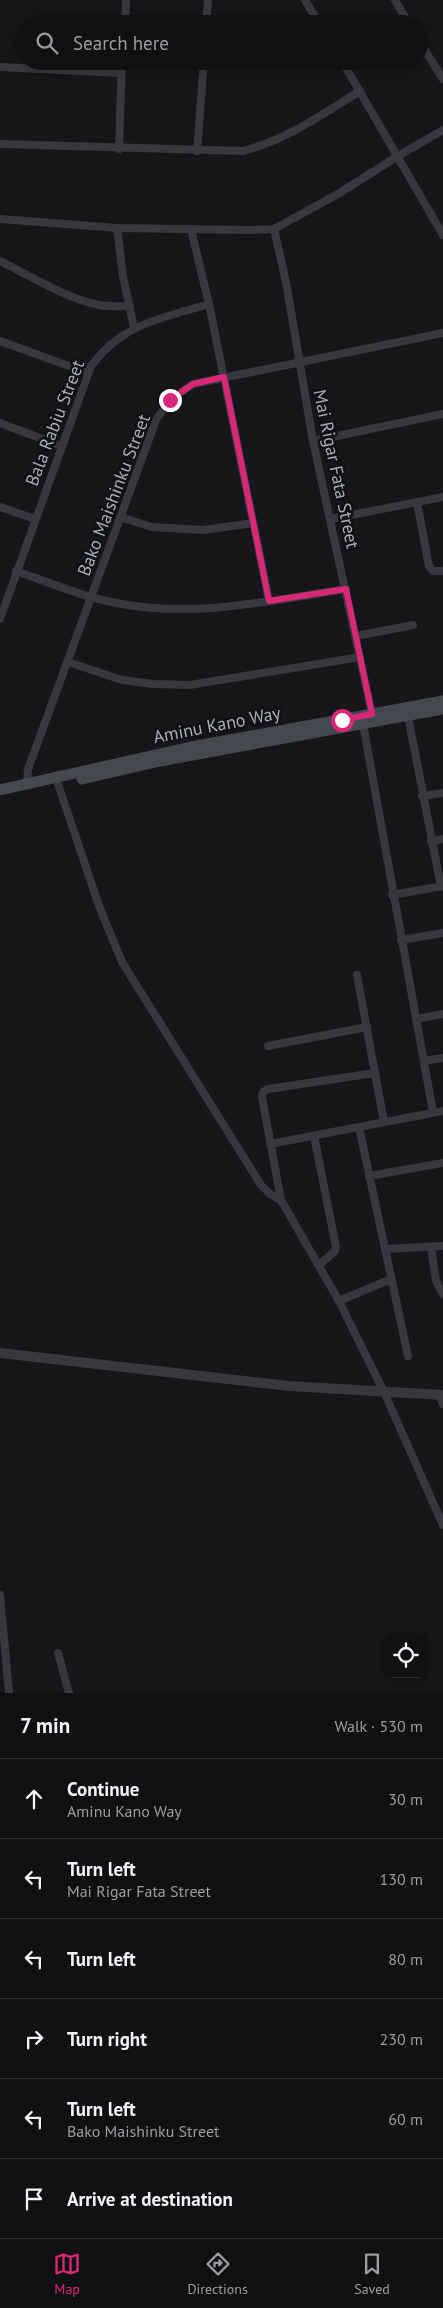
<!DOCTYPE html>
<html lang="en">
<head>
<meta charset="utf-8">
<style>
  :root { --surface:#111113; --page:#1a1a1c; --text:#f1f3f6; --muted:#9c9da0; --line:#303133; --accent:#db2777 }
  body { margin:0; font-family:"PT Sans",sans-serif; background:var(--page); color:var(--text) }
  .controls { position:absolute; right:15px; bottom:15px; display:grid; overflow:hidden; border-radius:10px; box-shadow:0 2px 8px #0003 }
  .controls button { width:45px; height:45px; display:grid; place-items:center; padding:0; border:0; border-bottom:1px solid var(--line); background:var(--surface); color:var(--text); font:25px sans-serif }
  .stop { position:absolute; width:15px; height:15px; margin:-11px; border:4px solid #db2777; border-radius:50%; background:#fff }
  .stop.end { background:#db2777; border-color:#fff; box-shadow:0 1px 5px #0008 }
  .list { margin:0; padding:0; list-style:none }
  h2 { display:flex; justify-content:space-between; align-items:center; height:65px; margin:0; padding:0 20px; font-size:21px }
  h2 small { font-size:16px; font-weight:400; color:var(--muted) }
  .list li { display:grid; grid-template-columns:32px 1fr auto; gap:15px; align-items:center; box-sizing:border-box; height:80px; padding:0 20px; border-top:1px solid var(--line) }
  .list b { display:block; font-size:19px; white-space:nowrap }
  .list p { margin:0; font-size:16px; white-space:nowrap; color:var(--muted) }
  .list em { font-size:16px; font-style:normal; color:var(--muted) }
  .icon { flex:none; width:28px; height:28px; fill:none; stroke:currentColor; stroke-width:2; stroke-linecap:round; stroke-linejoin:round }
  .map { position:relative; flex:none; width:443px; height:1693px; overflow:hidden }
  .search { position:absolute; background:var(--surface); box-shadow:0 2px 8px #0003; left:15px; right:15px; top:15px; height:55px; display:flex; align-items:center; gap:12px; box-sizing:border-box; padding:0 18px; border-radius:28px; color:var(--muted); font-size:19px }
  .sheet { height:545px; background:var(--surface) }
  nav { display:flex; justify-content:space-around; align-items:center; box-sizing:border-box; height:70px; border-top:1px solid var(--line); background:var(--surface); font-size:14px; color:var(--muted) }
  nav a { display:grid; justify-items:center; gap:2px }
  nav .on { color:var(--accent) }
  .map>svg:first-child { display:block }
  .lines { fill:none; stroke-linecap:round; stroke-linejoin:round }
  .minor { stroke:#38393e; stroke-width:8 }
  .tertiary { stroke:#38393e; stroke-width:10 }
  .secondary { stroke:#46484f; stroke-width:11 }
  .route { stroke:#db2777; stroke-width:6 }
  .labels { text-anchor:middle; stroke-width:5; stroke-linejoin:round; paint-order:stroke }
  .street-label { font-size:18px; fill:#a9aeba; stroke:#121214 }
</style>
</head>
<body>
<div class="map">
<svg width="443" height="1693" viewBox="0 0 443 1693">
  <rect width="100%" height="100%" fill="#171719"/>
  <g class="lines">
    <g class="minor">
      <path d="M305,0l14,24"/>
      <path d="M395,0l14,24"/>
      <path d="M125,24l1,-24"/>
      <path d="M206,24l2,-24"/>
      <path d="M419,41l24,38"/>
      <path d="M342,61l101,174"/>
      <path d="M0,67l121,6"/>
      <path d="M0,144l243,7c43,-11 80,-37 117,-60"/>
      <path d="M119,149l3,-88"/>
      <path d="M197,151l7,-90"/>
      <path d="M0,219l117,9 133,2 24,-1 64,-35 60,-38 45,-26"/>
      <path d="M117,228l6,48 11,52"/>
      <path d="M191,229l18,75 60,297"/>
      <path d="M274,229l12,53 27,159 59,273"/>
      <path d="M0,261c31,15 65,37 99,44 10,2 20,1 31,1"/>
      <path d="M0,341l88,32"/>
      <path d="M0,423l61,23"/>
      <path d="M313,441l130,-27"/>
      <path d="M417,502l12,64 4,5h10"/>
      <path d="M0,507l35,12"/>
      <path d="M120,517l32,10 51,3 50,-7"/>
      <path d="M331,519l112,-22"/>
      <path d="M16,571c35,12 69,27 106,33 74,14 151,-4 224,-15"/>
      <path d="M0,619l91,-253c32,-43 69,-47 118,-62"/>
      <path d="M356,636l57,-11"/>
      <path d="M68,662l54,18 31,4 37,1 170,-28"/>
      <path d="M408,716l33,171"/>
      <path d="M363,724l70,388"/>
      <path d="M27,784l1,-15 128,-349 14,-20 23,-16 250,-51"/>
      <path d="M58,784l41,122 23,56 139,223 9,9 11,6"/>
      <path d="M422,796l21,-3"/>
      <path d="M431,841l12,-2"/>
      <path d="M392,895l51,-9"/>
      <path d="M401,940l42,-7"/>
      <path d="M357,975l27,147"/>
      <path d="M416,1019l27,-5"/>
      <path d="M268,1046l99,-19"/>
      <path d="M424,1061l19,-3"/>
      <path d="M375,1073l-107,16 -5,3 -1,5 19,103 58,101 45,91 59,133"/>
      <path d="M359,1127l49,229"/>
      <path d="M314,1136l22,111 -1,4 -16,14"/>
      <path d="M270,1144l173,-33"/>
      <path d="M369,1176l74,-13"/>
      <path d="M431,1247l5,34 7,13"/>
      <path d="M385,1249l58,-3"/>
      <path d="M339,1301l52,-22"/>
      <path d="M439,1394l4,10"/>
      <path d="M0,1595l9,98"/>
      <path d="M58,1653l11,40"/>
    </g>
    <path class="tertiary" d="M0,1353l289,33 154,9"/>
    <g class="secondary">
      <path d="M82,779l78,-18 283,-52"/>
      <path d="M0,790l191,-43 252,-46"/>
    </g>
  </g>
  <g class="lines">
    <path class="route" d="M170,400l23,-16 31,-7 45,224 77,-12 26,125 -30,6"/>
  </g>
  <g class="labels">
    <g class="street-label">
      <text transform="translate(55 423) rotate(-69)" y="6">Bala Rabiu Street</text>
      <text transform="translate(336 469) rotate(78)" y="6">Mai Rigar Fata Street</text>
      <text transform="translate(114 495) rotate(-69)" y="6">Bako Maishinku Street</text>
      <text transform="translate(217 725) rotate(-11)" y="6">Aminu Kano Way</text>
    </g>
  </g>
</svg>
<div class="controls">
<button><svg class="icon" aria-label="locate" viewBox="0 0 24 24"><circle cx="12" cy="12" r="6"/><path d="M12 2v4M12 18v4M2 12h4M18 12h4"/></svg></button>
</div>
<div class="stop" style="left:342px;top:720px"></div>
<div class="stop end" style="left:170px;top:400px"></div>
<div class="search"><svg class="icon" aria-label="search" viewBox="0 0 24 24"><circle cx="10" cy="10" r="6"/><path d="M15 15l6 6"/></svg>Search here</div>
</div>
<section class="sheet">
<h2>7 min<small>Walk · 530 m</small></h2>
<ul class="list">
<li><svg class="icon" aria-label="ahead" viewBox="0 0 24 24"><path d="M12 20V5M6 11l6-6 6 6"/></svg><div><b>Continue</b><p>Aminu Kano Way</p></div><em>30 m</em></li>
<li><svg class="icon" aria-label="left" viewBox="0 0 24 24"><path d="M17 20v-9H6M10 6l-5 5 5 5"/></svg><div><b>Turn left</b><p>Mai Rigar Fata Street</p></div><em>130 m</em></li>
<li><svg class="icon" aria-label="left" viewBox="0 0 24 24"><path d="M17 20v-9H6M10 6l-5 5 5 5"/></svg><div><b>Turn left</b></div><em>80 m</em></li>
<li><svg class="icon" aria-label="right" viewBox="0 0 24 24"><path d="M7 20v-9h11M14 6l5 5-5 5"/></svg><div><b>Turn right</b></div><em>230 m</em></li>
<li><svg class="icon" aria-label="left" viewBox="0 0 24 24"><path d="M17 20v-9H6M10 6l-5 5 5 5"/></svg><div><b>Turn left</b><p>Bako Maishinku Street</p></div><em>60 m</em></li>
<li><svg class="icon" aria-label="arrive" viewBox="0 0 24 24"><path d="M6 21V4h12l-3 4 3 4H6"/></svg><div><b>Arrive at destination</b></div></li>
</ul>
</section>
<nav>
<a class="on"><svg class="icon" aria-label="map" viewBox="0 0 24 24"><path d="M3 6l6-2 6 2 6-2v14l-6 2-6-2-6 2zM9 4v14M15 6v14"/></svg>Map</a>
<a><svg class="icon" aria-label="directions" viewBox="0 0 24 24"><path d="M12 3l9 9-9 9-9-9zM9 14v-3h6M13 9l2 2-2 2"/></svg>Directions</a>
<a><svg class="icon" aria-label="saved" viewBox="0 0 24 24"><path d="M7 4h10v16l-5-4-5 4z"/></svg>Saved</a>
</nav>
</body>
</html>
